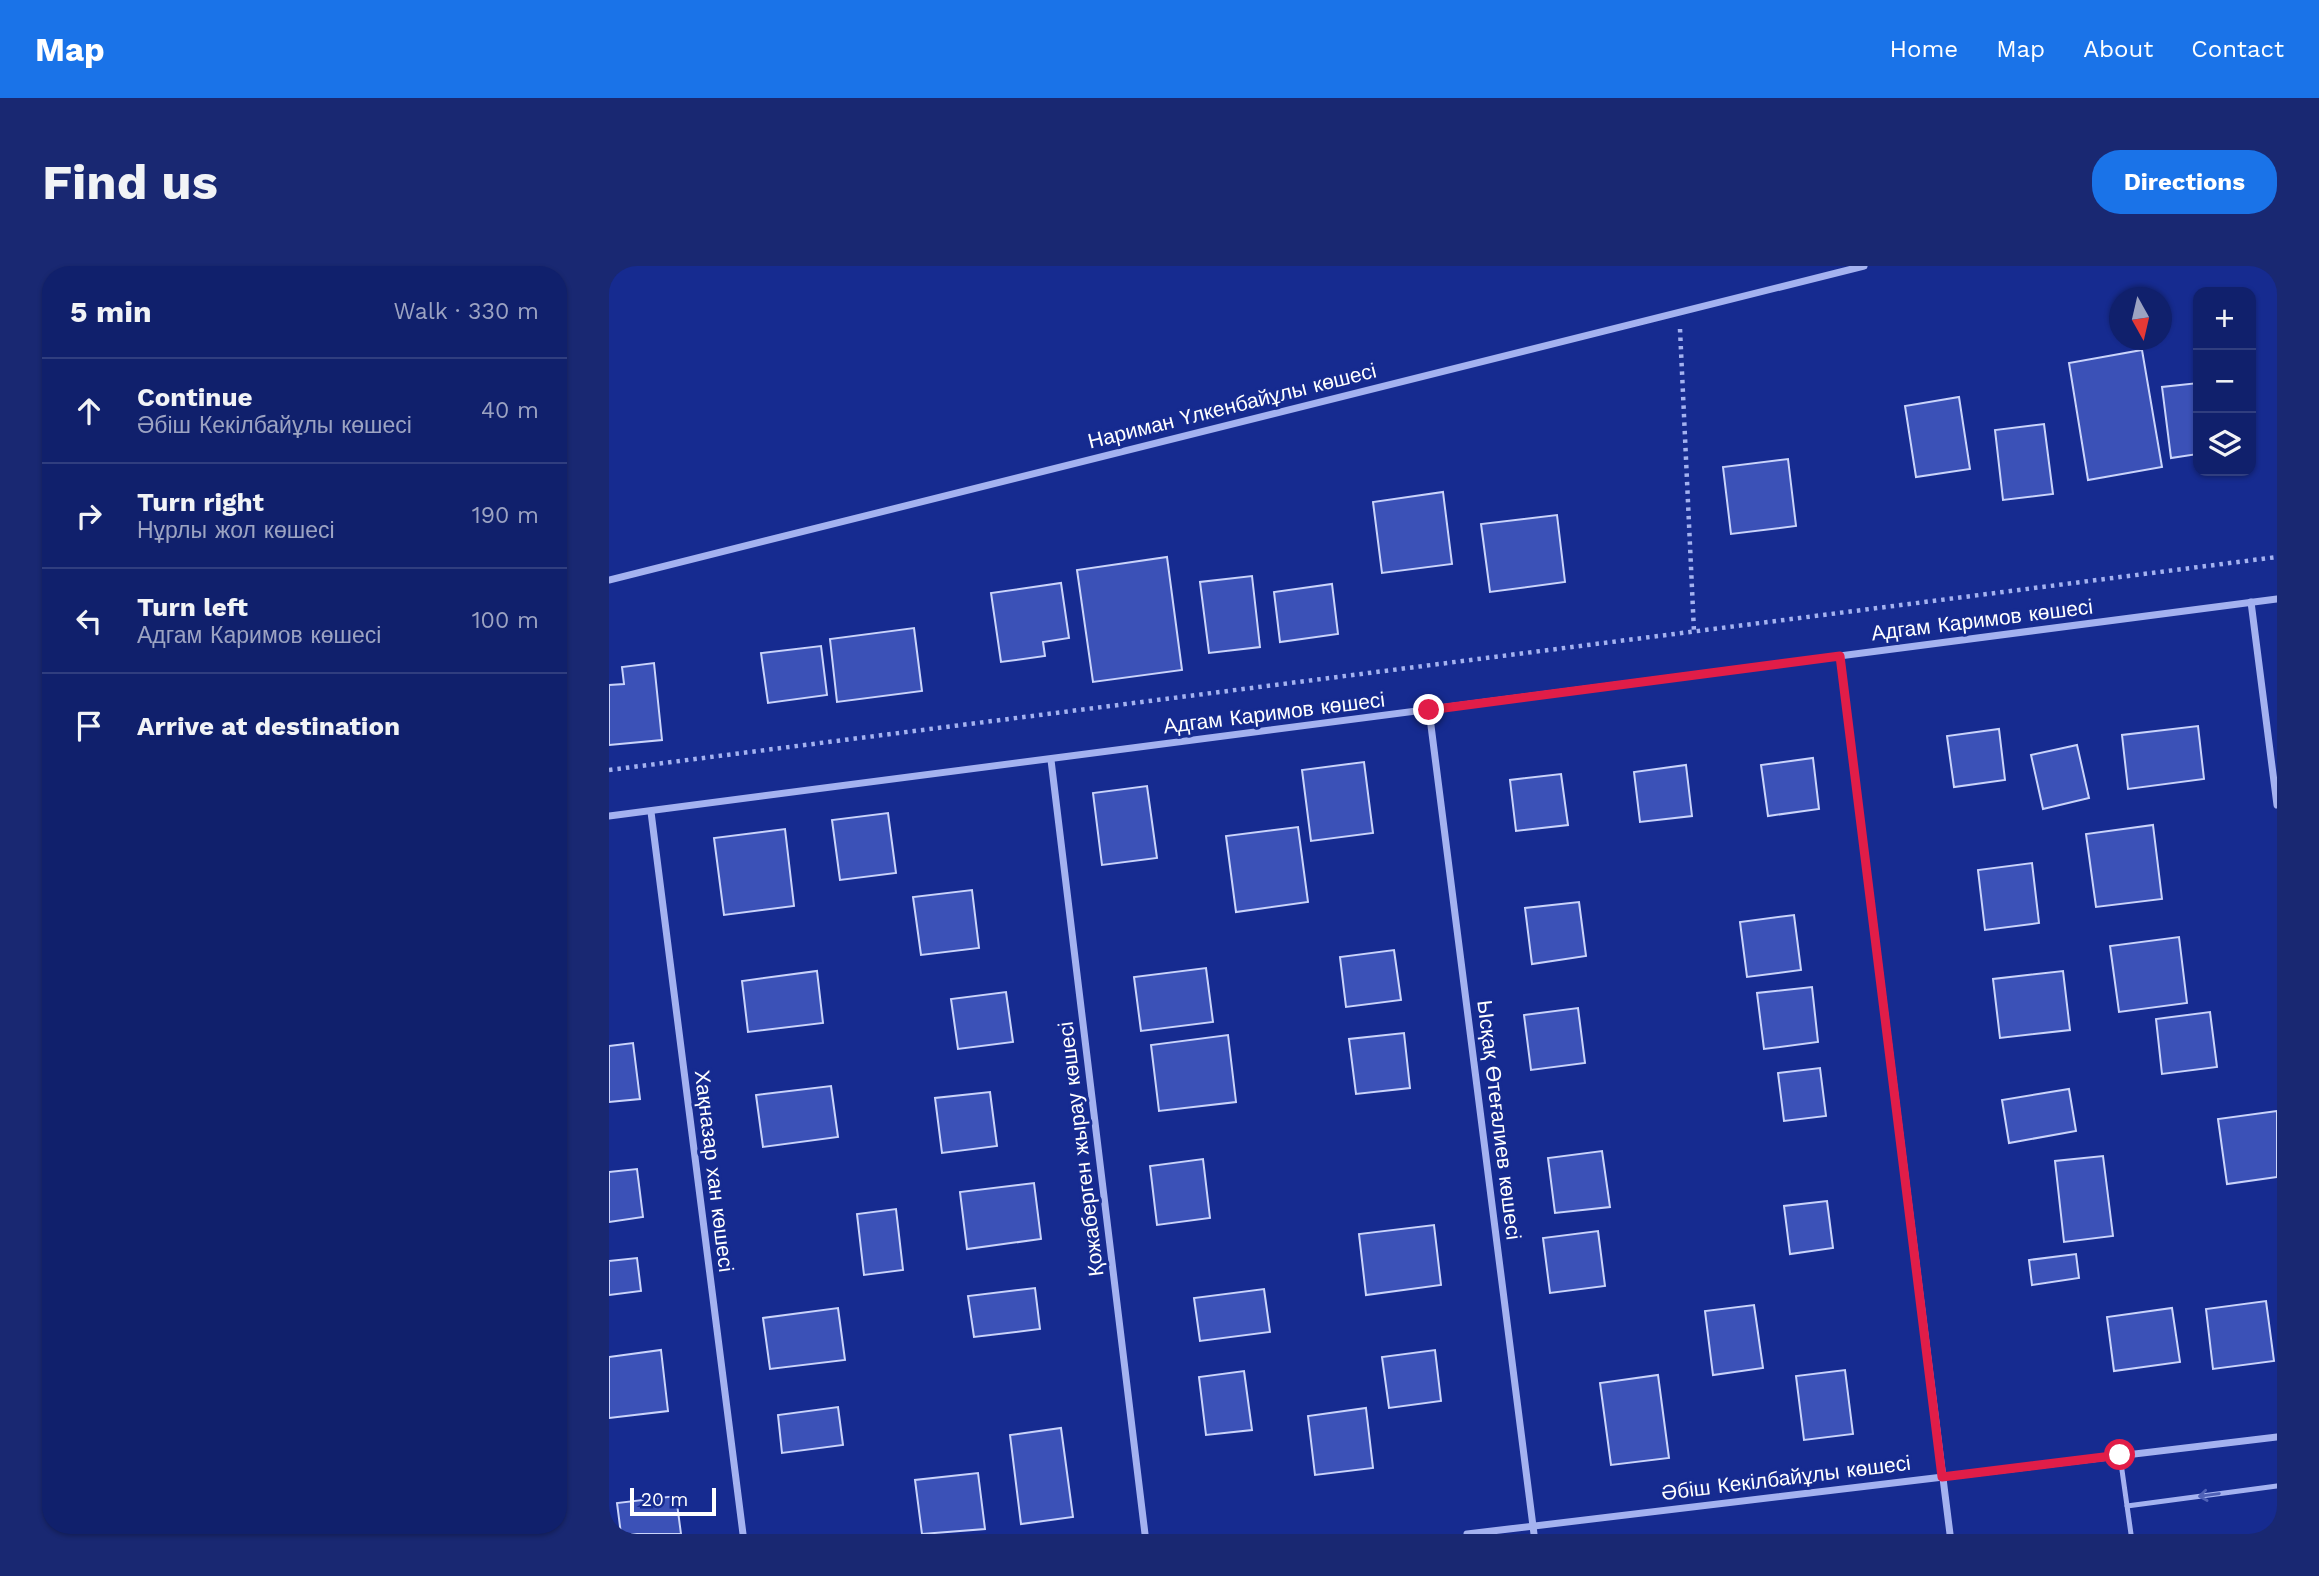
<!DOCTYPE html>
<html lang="en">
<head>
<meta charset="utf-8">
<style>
  :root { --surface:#10206c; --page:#192872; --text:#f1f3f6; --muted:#9ca3c2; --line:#303e7f; --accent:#1a73e8 }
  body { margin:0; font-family:"Work Sans",sans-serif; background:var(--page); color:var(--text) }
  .controls { position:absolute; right:21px; top:21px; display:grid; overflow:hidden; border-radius:14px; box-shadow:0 2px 5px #0004 }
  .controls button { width:63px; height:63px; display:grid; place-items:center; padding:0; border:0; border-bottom:2px solid var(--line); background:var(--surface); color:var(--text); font:35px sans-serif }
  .compass { position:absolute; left:1500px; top:21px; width:63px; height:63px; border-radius:50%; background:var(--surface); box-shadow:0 2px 5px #0004; rotate:172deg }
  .scale { position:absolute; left:21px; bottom:18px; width:86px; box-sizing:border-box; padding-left:7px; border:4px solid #fff; border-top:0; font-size:19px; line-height:24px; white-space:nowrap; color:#fff; -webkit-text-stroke:5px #162b90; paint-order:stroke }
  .stop { position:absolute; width:21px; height:21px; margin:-16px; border:5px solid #e11d48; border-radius:50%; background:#fff }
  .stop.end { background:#e11d48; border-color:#fff; box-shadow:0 2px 7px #0008 }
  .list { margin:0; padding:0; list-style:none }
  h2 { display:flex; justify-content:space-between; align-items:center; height:91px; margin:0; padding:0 28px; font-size:30px }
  h2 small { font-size:23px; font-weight:400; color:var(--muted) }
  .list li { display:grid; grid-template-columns:46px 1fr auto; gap:21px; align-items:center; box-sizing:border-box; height:105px; padding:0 28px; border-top:2px solid var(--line) }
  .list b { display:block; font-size:26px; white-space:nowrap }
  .list p { margin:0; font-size:23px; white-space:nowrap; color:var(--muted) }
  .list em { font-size:23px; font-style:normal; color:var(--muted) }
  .icon { flex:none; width:38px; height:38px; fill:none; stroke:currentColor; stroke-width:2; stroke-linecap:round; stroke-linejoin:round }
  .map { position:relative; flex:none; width:1668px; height:1268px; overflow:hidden; border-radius:28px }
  header { display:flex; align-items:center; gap:42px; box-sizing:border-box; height:98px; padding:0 35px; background:var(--accent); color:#fff }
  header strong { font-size:33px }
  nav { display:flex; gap:38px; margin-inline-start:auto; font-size:24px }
  .intro { display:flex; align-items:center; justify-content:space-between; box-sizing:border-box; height:168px; padding:0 42px }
  h1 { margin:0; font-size:49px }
  .button { padding:18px 32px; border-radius:28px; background:var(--accent); color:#fff; font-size:24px; font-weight:700 }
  main { display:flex; gap:42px; padding:0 42px }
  aside { flex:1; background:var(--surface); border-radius:28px; box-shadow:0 2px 5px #0004 }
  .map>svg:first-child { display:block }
  .building { fill:#3b51b7; stroke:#cad4fb; stroke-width:2 }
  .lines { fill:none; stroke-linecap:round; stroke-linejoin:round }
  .path { stroke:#a4b2f0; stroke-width:4.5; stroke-dasharray:3.5 5; stroke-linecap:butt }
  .service { stroke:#a4b2f0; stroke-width:5 }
  .minor { stroke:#a4b2f0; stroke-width:7 }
  .oneway { stroke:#4f61b6 }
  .route { stroke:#e11d48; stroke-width:9 }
  .labels { text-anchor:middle; stroke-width:6; stroke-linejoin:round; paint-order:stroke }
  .street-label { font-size:21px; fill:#fff; stroke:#162b90 }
</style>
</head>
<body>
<header>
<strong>Map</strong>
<nav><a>Home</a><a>Map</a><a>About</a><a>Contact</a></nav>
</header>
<div class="intro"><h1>Find us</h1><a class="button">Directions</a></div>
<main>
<aside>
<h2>5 min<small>Walk · 330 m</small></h2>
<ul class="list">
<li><svg class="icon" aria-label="ahead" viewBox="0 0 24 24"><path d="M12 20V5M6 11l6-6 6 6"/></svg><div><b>Continue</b><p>Әбіш Кекілбайұлы көшесі</p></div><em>40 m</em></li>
<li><svg class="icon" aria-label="right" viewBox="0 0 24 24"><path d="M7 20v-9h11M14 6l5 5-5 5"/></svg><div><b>Turn right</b><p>Нұрлы жол көшесі</p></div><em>190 m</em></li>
<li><svg class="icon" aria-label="left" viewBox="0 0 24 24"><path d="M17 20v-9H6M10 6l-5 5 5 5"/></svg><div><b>Turn left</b><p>Адгам Каримов көшесі</p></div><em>100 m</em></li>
<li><svg class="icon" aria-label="arrive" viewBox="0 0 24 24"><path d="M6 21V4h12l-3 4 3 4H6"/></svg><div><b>Arrive at destination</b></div></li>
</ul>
</aside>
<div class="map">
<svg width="1668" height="1268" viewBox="0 0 1668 1268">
  <rect width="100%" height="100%" fill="#162b90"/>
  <g class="building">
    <path d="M1533,84l20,117 -74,13 -19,-117z"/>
    <path d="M1589,117v71l-27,4 -9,-71z"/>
    <path d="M1350,131l11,72 -54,8 -11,-71z"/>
    <path d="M1435,158l9,70 -50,6 -8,-70z"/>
    <path d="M1179,193l8,67 -65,8 -8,-67z"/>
    <path d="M834,226l9,72 -70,9 -9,-71z"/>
    <path d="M948,249l8,67 -75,10 -9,-68z"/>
    <path d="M558,291l15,113 -89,12 -16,-112z"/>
    <path d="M643,310l8,71 -51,6 -9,-71z"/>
    <path d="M452,317l8,55 -26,4 2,14 -44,6 -10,-69z"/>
    <path d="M723,318l6,50 -58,8 -6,-50z"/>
    <path d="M305,362l8,63 -85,11 -7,-63z"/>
    <path d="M212,380l6,49 -59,8 -7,-50z"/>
    <path d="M45,397l8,77 -53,5v-60l15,-1 -2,-17z"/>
    <path d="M1589,460l6,53 -76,10 -6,-54z"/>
    <path d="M1390,463l6,51 -51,7 -7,-51z"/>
    <path d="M1468,479l12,53 -46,11 -12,-54z"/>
    <path d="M1204,492l6,51 -51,7 -7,-51z"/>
    <path d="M755,496l9,71 -62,8 -9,-71z"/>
    <path d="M1077,499l6,51 -52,6 -6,-50z"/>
    <path d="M952,508l7,51 -52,6 -6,-51z"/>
    <path d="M538,520l10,72 -55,7 -9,-72z"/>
    <path d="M279,547l8,60 -56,7 -8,-60z"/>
    <path d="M1544,559l9,74 -66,8 -10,-73z"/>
    <path d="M689,561l10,75 -72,10 -10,-76z"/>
    <path d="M176,563l9,77 -70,9 -10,-77z"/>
    <path d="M1423,597l7,60 -54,7 -7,-60z"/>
    <path d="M363,624l7,58 -58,7 -8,-58z"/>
    <path d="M970,636l7,54 -54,8 -7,-56z"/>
    <path d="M1185,649l7,55 -54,7 -7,-55z"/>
    <path d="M1570,671l8,66 -68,9 -9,-66z"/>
    <path d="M785,684l7,50 -55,7 -6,-50z"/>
    <path d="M597,702l7,54 -72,9 -7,-54z"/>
    <path d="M208,705l6,52 -75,9 -6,-51z"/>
    <path d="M1454,705l7,59 -70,8 -7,-59z"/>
    <path d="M1203,721l6,55 -54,7 -7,-56z"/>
    <path d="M397,726l7,50 -55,7 -7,-50z"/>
    <path d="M969,742l7,55 -54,7 -7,-55z"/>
    <path d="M1601,746l7,55 -55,7 -6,-55z"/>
    <path d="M795,767l6,55 -54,6 -7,-55z"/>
    <path d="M619,769l8,67 -77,9 -8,-66z"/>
    <path d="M24,777l7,56 -31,3v-56z"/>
    <path d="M1211,802l6,48 -42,5 -6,-48z"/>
    <path d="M222,820l7,51 -75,10 -7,-52z"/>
    <path d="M1460,823l7,42 -67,12 -7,-43z"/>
    <path d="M381,826l7,54 -55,7 -7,-55z"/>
    <path d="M1668,845v66l-50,7 -9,-65z"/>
    <path d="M993,885l8,56 -55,6 -7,-55z"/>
    <path d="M1494,890l10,80 -49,6 -9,-81z"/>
    <path d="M594,893l7,59 -53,7 -7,-59z"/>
    <path d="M28,903l6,48 -34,5v-50z"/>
    <path d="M425,917l7,56 -74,10 -7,-57z"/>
    <path d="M1218,935l6,47 -43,6 -6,-48z"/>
    <path d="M287,943l7,61 -39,5 -7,-61z"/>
    <path d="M825,959l7,60 -75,10 -7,-61z"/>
    <path d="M989,965l7,55 -55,7 -7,-55z"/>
    <path d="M1467,988l3,24 -47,7 -3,-25z"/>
    <path d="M28,992l4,33 -32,4v-34z"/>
    <path d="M426,1022l5,41 -66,8 -6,-41z"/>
    <path d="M655,1023l6,43 -70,9 -6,-43z"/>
    <path d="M1657,1035l8,60 -61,8 -7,-60z"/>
    <path d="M1145,1039l9,63 -50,7 -8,-64z"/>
    <path d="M229,1042l7,52 -75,9 -7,-51z"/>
    <path d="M1563,1042l8,54 -66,9 -7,-54z"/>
    <path d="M52,1084l7,61 -59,7v-61z"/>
    <path d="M826,1084l6,51 -52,7 -7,-51z"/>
    <path d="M1236,1104l8,64 -49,6 -8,-64z"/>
    <path d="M635,1105l8,59 -46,5 -7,-58z"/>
    <path d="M1049,1109l11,83 -58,7 -11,-82z"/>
    <path d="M229,1141l5,38 -61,8 -4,-38z"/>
    <path d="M757,1142l7,60 -58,7 -7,-59z"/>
    <path d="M452,1162l12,89 -52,7 -11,-89z"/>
    <path d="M369,1207l7,56 -63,5 -7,-54z"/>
    <path d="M67,1230l5,38h-60l-4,-31z"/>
  </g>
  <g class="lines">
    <g class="path">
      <path d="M1071,63l14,303"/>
      <path d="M0,504l1668,-213"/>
    </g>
    <g class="service">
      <path d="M1511,1190l11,78"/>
      <path d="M1518,1240l150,-20"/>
    </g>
    <g class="minor">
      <path d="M0,314l1255,-314"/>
      <path d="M1642,336l26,203"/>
      <path d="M1231,390l110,878"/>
      <path d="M820,444l105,824"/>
      <path d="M442,494l94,774"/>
      <path d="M42,546l92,722"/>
      <path d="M0,550l1668,-217"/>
      <path d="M858,1268l810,-97"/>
    </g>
  </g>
  <defs><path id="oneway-shaft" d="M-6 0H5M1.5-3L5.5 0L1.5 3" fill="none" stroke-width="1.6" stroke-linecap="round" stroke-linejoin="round" transform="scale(1.75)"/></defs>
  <use class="oneway" href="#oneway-shaft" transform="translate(1600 1229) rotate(172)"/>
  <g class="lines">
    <path class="route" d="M820,444l411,-54 102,821 178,-22"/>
  </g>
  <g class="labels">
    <g class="street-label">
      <text transform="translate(623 140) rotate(-14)" y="7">Нариман Үлкенбайұлы көшесі</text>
      <text transform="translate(1373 354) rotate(-7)" y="7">Адгам Каримов көшесі</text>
      <text transform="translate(665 447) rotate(-7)" y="7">Адгам Каримов көшесі</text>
      <text transform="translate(890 854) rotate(83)" y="7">Ысқақ Өтеғалиев көшесі</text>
      <text transform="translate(472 883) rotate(-97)" y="7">Қожаберген жырау көшесі</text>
      <text transform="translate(105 905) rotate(83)" y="7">Хақназар хан көшесі</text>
      <text transform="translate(1177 1212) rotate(-7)" y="7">Әбіш Кекілбайұлы көшесі</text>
    </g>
  </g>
</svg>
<div class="controls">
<button>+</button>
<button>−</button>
<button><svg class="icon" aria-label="layers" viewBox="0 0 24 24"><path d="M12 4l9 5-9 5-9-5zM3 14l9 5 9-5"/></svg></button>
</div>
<svg class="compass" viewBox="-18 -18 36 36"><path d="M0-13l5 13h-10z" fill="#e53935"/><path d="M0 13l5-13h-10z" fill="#9ca3c2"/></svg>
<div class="scale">20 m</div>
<div class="stop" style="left:1511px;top:1189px"></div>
<div class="stop end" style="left:820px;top:444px"></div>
</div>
</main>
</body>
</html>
